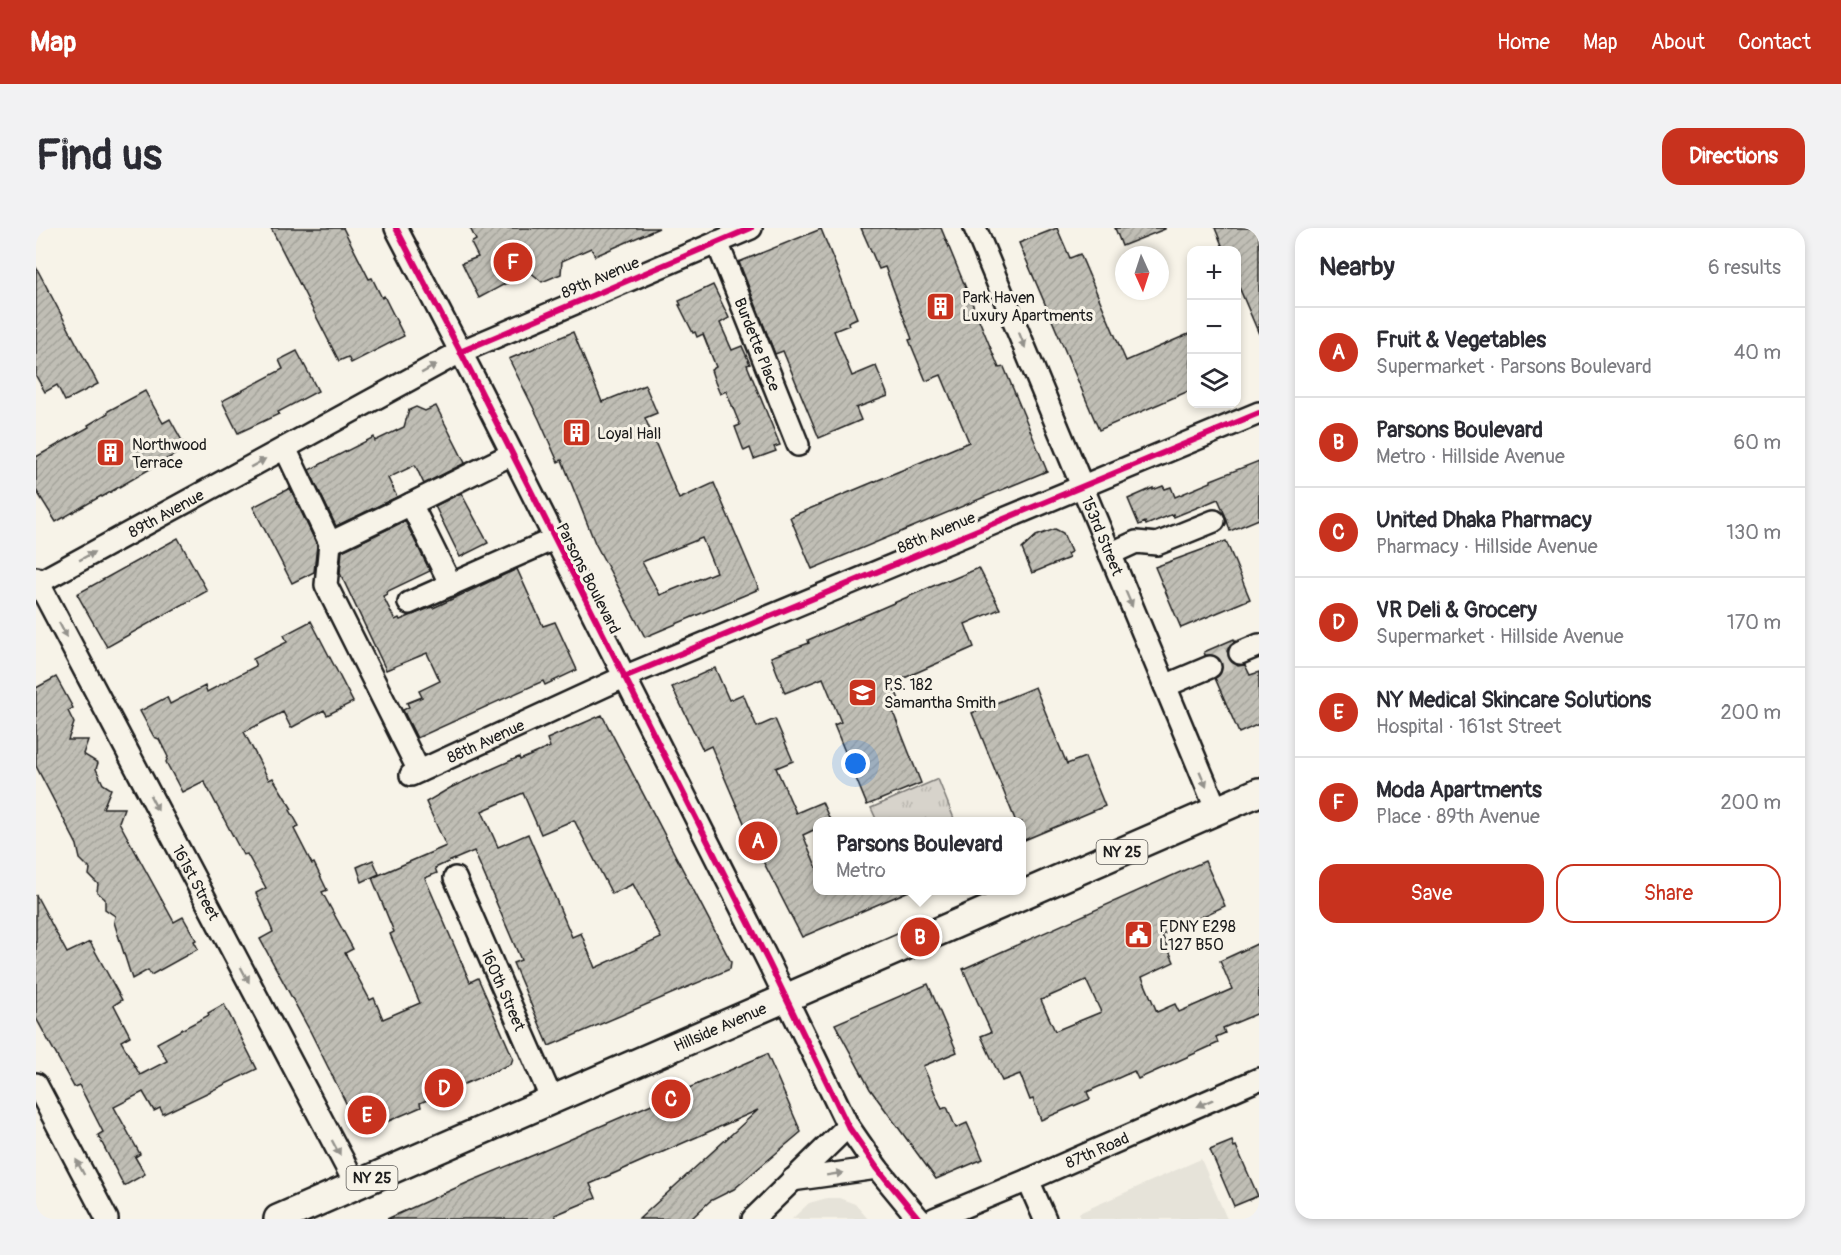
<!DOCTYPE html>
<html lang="en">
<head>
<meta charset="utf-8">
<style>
  :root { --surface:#fff; --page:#f2f2f3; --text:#2b2b33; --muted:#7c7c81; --line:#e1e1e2; --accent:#c8321e }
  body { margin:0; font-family:Pangolin,sans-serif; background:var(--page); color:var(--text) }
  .controls { position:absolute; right:18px; top:18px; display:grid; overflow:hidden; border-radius:12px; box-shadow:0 3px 9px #0003 }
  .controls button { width:54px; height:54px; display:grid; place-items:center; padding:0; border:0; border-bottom:2px solid var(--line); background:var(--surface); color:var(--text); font:30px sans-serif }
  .compass { position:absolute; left:1079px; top:18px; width:54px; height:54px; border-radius:50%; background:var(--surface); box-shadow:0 3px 9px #0003; rotate:177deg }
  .you { position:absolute; left:820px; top:536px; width:21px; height:21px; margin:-15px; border:4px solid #fff; border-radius:50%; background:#1a73e8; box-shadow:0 0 0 9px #1a73e833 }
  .badge { display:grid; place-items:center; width:39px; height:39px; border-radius:50%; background:var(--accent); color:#fff; font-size:20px; font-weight:700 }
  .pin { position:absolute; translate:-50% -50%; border:3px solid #fff; box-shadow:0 2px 6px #0006 }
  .popup { position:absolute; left:777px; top:589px; width:213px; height:78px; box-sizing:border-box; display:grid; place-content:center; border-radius:12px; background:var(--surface); filter:drop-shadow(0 2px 4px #0005); font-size:20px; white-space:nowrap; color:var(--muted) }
  .popup b { font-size:22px; color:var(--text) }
  .popup::after { content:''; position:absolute; left:50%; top:100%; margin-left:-12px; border:12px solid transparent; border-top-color:var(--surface) }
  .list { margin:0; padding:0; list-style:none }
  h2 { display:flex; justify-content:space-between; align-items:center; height:78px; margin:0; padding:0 24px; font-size:26px }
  h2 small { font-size:20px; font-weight:400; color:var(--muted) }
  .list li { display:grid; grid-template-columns:39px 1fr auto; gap:18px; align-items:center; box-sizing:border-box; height:90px; padding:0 24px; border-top:2px solid var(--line) }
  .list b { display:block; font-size:22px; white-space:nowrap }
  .list p { margin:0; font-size:20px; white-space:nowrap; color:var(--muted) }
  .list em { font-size:20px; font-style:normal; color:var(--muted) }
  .actions { display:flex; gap:12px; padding:18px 24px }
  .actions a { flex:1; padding:14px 0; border:2px solid var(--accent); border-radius:18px; text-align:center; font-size:21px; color:var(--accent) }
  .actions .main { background:var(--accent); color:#fff }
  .icon { flex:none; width:33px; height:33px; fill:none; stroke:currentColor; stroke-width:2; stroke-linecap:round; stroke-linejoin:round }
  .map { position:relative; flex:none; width:1223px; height:991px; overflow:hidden; border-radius:18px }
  header { display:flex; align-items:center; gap:36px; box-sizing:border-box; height:84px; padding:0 30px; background:var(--accent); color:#fff }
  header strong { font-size:28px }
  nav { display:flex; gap:33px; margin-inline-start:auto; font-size:21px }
  .intro { display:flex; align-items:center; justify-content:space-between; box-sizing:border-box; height:144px; padding:0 36px }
  h1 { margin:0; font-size:42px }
  .button { padding:15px 27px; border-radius:18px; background:var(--accent); color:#fff; font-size:21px; font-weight:700 }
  main { display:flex; gap:36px; padding:0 36px }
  aside { flex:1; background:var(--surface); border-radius:18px; box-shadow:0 3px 9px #0003 }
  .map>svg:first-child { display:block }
  .built { fill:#e6e3d9 }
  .park { fill:url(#park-tufts); stroke:#7a7874; stroke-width:1.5 }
  .building { fill:url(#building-hatch); stroke:#1c1c1c; stroke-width:1.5; fill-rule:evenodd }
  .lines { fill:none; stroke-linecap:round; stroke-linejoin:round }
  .minor-tunnel { stroke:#d6d3c9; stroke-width:21; stroke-dasharray:21 10; stroke-linecap:butt }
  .minor-casing { stroke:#1c1c1c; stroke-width:26 }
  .major-casing { stroke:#1c1c1c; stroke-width:32 }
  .minor { stroke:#f7f3e8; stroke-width:21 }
  .major { stroke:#f7f3e8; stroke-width:27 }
  .cycleway-casing { stroke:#f7f3e8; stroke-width:10 }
  .cycleway { stroke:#d6006c; stroke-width:6 }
  .oneway { fill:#94928c }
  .labels { text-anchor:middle; stroke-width:6; stroke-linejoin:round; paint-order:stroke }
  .shield { fill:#f7f3e8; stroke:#5e5c59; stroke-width:1.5 }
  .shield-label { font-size:15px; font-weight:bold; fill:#1c1c1c }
  .street-label { font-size:16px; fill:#1c1c1c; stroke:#f7f3e8 }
  .poi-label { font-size:16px; fill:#1c1c1c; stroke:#f7f3e8; text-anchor:start }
</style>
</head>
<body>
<header>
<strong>Map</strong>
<nav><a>Home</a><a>Map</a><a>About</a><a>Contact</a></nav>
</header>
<div class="intro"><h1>Find us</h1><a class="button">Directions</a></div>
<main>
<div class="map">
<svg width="1223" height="991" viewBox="0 0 1223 991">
  <defs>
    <pattern id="park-tufts" width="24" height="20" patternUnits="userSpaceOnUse" patternTransform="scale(1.5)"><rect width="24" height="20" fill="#d7d3cb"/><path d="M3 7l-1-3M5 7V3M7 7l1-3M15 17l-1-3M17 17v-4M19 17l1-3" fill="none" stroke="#b8b5ae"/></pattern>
    <pattern id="building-hatch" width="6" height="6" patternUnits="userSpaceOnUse" patternTransform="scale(1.5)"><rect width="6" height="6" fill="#c0beb5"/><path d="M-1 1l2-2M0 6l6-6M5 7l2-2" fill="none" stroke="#a4a39b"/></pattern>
  </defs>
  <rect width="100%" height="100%" fill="#f7f3e8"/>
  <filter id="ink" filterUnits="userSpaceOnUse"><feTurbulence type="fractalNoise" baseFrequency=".0167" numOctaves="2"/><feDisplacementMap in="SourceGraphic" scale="12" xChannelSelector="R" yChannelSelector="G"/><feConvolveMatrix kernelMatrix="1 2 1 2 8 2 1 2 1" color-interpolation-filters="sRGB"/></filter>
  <g filter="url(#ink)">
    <g class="built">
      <path d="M1165,931l26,60h-146l-2,-6z"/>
      <path d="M791,970h12l16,6 13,15h-76l17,-16z"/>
    </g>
    <path class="park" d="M902,551l17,42h-78l-6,-13z"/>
    <g class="building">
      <path d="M235,0h72l26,51 3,-1 10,20 2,-2 20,40 -53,27 -3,-6 -9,4z"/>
      <path d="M434,0h189l-64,28 -4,-8 -29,13 -1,13 -19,8 -13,-11 -50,27 -17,-35 16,-6 -7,-14 5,-3z"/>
      <path d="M825,0h80l58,140 5,-1 43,104 -235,98 -22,-52 179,-75 -28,-67 -15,6 -17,-41 3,-1 -27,-72 -6,2z"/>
      <path d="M1021,0l13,30 10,-4 46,107 65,-28v57l-92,40 -80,-187z"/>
      <path d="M1079,0h50v1l-43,17z"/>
      <path d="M1179,0h44v106l-23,-54v-30h-12z"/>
      <path d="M785,1l36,89 -9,4 1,3 -15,6 18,45 24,-10 12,30 -32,12 5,12 -42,18 -36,-87 -8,3 -36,-92z"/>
      <path d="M0,39l62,117 -33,17 -8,-16 -12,7 -9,-16z"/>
      <path d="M677,57l16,33 -9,5 12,27 10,-4 8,18 -3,1 33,80 -6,2 2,4 -22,8 -4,-11 -6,3 -9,-24 5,-2 -14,-34 -6,3 -5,-12 -4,-12 5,-3 -13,-33 -6,3 -2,-5 -2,1 -14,-28h2l-2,-4z"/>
      <path d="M537,104l29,70 43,-17 12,28 -12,5 34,81 35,-16 45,106 -114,48 -50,-94 -33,-83 -4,2 -19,-43 -30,-60zM666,310l14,34 -56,23 -18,-33z"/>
      <path d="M261,123l21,40 -40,21 1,2 -41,19 -16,-32 61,-32 -4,-9z"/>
      <path d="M109,163l18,32 7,-4 16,29 -84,49 -1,-1 -45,26 -20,-32v-33l53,-30 -1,-2 20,-12v-2z"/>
      <path d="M400,178l29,57 -41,21 -9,-19 -27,13 9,19 -61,29 -27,-56 65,-33 1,4 29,-14 5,-17 7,-3 9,4z"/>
      <path d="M1223,233v58l-29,12 -4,-14 -8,-18 -44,18 -1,-3 -27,11 -1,-3 -6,3 -11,-26 25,-11v2l10,-4 2,3 6,-2 4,10 36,-15v-2z"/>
      <path d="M254,260l27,57 -3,27 -22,11 -39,-76z"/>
      <path d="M425,265l27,50 -28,14 -25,-51z"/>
      <path d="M369,293l25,50 -44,21 1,2 -4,2 12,24 4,-2 1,2 32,-13 1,1 84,-39 26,57 12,-4 22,48 -32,15 -2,-4 -126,57 -14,-28 6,-3 -2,-4 15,-6 -3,-6 21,-10 -13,-28 -41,17 -46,-97 2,-22z"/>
      <path d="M1019,301l8,4 8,19 -4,2 2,4 -37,15 -10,-24 14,-13z"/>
      <path d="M142,310l29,53 -100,56 -30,-53z"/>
      <path d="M1190,313l24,58 -69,29 -26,-61z"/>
      <path d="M943,340l21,41 -35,15 9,23 -81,36 7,20 -9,4 30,76 -54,22 -33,-80 7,-3 -18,-44 -38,15 -14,-36 38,-14 -1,-3 139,-60 1,1z"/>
      <path d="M275,393l42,81 -26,13 -3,-5 -33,18 -8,-16 -39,20 25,48 4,-2 19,31 -2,1 9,16 -5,3 18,35 2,-1 13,27 -5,2 31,57 -8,4 25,47 4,-2 9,21 37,-16 -30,-69 4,-2 -22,-54 74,-32 -20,-44 24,-14 44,-20 25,-11 1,3 30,-13 -3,-8 55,-24 129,247 -1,7 -181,77 -36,-83 8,-3 -47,-109 -26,11 -13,6 2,5 -12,5 45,104 8,-4 35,80 -2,6 -91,39 1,4 -60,26 -51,-102 -50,-92 13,-7 -17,-39 10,-5 -19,-34 -4,1 -39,-74 -22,11 -16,-30 2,-5 -9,-18 -5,-2 -14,-26 27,-14 3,7 35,-18 2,6 49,-26 -3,-7 34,-17 -3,-7zM487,565l18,41 33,-14 38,74 21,-10 28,54 -66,30 -14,-35 -9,4 -44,-103 -30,13 -16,-36z"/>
      <path d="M1198,411l1,2 -5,4 -3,6 2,7 9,8 7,-1 5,10 9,-3v52l-20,9 -24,-55 7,-9 -1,-7 -4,-5 -12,-2 -1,-3z"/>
      <path d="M679,440l14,32 14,-6 14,33 18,-8 18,42 -17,7 20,45 26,-11 9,20h-13v6l-15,7 15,36v20h91l-107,46 -54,-105 -37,-86 -8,4 -31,-63z"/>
      <path d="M20,449l17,31 -5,3 6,12 -6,17h20l-5,14 15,9 -2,6 7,15 8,5 -8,19h21l-5,14 55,100 9,-5 13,23 -2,1 4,8 -47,26 -3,-5 -16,9 -18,-57 1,-6 -10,-7v-10l-8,-7 1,-8 -9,-9 1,-6 -10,-10 -3,-14 -41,-79v-78z"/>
      <path d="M999,459l32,77 18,-7 20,49 -83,35v-19h-6l-44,-109z"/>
      <path d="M337,632l6,14 -17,8 -5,-15z"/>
      <path d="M1169,633l20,45 -63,29 12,27 -32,15 15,35 18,-8 4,8 53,-23 -12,-28 39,-18v70l-36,15 2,5 -9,4 2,6 -80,36 -4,-8 -47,21 3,7 -49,21 -8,-21 -3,1 -10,-26 -18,7 -21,-45 10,-4 -28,-63zM1050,752l15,32 -46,19 -14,-31z"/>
      <path d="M0,667l31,58 23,-11 32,58 -8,5 16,31 -9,5 19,34 27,-14 -10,-18 52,-28 -1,-2 16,-9 33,65 -94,45 -3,-6 -6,3 -11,-19 -29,15 26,47 -5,3 10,17 -21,12 -26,-51 5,-3 -24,-47 -5,2 -38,-69z"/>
      <path d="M892,756l29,68 -34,14 19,43 5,-2 9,21 11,-5 16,36 -47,20 -66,-90 -35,-65z"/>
      <path d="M731,826l34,78 -67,57 -24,12 -19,18h-52l119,-109 -168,74 6,14 -41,17 2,4h-170l82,-37 72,-30z"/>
      <path d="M1196,913l2,6 2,-1 22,50 -24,10 -24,-56z"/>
    </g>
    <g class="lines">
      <path class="minor-tunnel" d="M1174,439l30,-14"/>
      <defs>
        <g id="minor">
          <path d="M360,0l75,144 297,589 80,165 29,42 42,51"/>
          <path id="s1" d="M939,0l242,583"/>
          <path id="s2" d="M681,14l81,203"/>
          <path d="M249,220l45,95 -4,42 93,186"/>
          <path d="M375,276l101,-50"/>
          <path d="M294,315l81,-39 40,81"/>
          <path d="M1074,326l26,-12 21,2 57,-23"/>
          <path id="s3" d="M0,350l320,607"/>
          <path id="s4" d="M0,356l424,-232 291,-124"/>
          <path d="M373,375l145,-64"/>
          <path d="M1204,425l19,-8"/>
          <path d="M1129,458l45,-19"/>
          <path id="s5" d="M375,547l213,-98 635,-264"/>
          <path id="s6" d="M419,650l97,222"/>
          <path d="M0,856l71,135"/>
          <path d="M756,952l85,-12"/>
          <path d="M992,952l17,39"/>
          <path d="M717,991l95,-93"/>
          <path id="s7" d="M898,991l94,-39 231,-101"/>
        </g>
        <g id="major">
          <path id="s8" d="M242,991l981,-427"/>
        </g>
      </defs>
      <use href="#minor" class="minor-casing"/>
      <use href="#major" class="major-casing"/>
      <use href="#minor" class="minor"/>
      <use href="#major" class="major"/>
      <defs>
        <g id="cycleway">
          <path d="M360,0l75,144 297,589 80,165 29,42 42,51"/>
          <path d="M424,124l291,-124"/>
          <path d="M588,449l635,-264"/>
        </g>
      </defs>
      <use href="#cycleway" class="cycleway-casing"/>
      <use href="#cycleway" class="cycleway"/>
    </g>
    <defs><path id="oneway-solid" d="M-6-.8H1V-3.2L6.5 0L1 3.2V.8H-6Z" transform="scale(1.5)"/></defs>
    <g class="oneway">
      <use href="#oneway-solid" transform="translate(986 112) rotate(68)"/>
      <use href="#oneway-solid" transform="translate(393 141) rotate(-29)"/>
      <use href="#oneway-solid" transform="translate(222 235) rotate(-29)"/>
      <use href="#oneway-solid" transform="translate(51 328) rotate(-29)"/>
      <use href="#oneway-solid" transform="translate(1093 371) rotate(67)"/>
      <use href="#oneway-solid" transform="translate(27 402) rotate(62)"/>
      <use href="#oneway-solid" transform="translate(1167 551) rotate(67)"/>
      <use href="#oneway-solid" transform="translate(118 575) rotate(62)"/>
      <use href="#oneway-solid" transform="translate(209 747) rotate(62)"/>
      <use href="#oneway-solid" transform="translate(1169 875) rotate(156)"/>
      <use href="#oneway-solid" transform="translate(300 920) rotate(62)"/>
      <use href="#oneway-solid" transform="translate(44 939) rotate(-118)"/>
      <use href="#oneway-solid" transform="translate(799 946) rotate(-9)"/>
    </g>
  </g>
  <defs>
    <symbol id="building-square" viewBox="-11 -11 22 22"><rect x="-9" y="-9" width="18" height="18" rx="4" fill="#c8321e" stroke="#f7f3e8"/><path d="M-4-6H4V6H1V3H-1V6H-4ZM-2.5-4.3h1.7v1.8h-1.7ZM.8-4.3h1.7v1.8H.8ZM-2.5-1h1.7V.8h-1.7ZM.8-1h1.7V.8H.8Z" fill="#fff"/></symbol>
    <symbol id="school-square" viewBox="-11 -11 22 22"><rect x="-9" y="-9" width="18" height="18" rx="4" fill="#c8321e" stroke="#f7f3e8"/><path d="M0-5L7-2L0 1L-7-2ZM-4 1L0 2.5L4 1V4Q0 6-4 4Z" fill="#fff"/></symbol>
    <symbol id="civic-square" viewBox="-11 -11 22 22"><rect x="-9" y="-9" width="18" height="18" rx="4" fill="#c8321e" stroke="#f7f3e8"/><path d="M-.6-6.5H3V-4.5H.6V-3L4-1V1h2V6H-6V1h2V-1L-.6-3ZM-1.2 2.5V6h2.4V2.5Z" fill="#fff"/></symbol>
  </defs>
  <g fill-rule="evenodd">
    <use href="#building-square" x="888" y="62" width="33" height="33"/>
    <use href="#building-square" x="524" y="188" width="33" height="33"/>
    <use href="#building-square" x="58" y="208" width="33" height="33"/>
    <use href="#school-square" x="810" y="448" width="33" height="33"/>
    <use href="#civic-square" x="1086" y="690" width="33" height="33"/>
  </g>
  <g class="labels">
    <g class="shield">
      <rect x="1060.5" y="612" width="51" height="24" rx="4.5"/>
      <rect x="310.5" y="938" width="51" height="24" rx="4.5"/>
    </g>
    <g class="shield-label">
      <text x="1086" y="629">NY 25</text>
      <text x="336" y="955">NY 25</text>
    </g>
    <g class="street-label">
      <text transform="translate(564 49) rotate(-23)" y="6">89th Avenue</text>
      <text dy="6" stroke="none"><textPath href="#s2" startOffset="110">Burdette Place</textPath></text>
      <text dy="6" stroke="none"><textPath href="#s4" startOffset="148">89th Avenue</textPath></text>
      <text transform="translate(900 304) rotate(-23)" y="6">88th Avenue</text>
      <text dy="6" stroke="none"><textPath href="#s1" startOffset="333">153rd Street</textPath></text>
      <text transform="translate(553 350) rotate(63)" y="6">Parsons Boulevard</text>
      <text dy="6" stroke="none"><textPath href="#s5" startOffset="82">88th Avenue</textPath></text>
      <text dy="6" stroke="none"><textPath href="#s3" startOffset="344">161st Street</textPath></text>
      <text dy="6" stroke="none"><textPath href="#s6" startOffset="122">160th Street</textPath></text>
      <text dy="6" stroke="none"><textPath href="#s8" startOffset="482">Hillside Avenue</textPath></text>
      <text dy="6" stroke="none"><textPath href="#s7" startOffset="177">87th Road</textPath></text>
    </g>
    <g class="poi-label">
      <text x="926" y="75">Park Haven<tspan x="926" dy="18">Luxury Apartments</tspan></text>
      <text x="561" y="211">Loyal Hall</text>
      <text x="96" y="222">Northwood<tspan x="96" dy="18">Terrace</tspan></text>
      <text x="848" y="462">P.S. 182<tspan x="848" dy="18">Samantha Smith</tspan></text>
      <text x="1123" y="704">FDNY E298<tspan x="1123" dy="18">L127 B50</tspan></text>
    </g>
  </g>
</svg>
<div class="controls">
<button>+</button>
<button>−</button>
<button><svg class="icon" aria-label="layers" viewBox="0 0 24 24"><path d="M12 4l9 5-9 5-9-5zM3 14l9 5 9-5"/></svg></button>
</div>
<svg class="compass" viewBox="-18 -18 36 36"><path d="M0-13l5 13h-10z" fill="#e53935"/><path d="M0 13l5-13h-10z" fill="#7c7c81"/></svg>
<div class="you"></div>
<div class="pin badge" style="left:722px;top:613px">A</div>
<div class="pin badge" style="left:884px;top:709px">B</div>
<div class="popup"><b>Parsons Boulevard</b>Metro</div>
<div class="pin badge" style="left:635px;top:871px">C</div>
<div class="pin badge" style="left:408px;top:860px">D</div>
<div class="pin badge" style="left:331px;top:887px">E</div>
<div class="pin badge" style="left:477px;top:34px">F</div>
</div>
<aside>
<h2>Nearby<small>6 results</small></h2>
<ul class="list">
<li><span class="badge">A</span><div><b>Fruit &amp; Vegetables</b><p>Supermarket · Parsons Boulevard</p></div><em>40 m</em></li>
<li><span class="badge">B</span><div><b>Parsons Boulevard</b><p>Metro · Hillside Avenue</p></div><em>60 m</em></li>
<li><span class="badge">C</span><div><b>United Dhaka Pharmacy</b><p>Pharmacy · Hillside Avenue</p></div><em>130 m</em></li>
<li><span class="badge">D</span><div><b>VR Deli &amp; Grocery</b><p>Supermarket · Hillside Avenue</p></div><em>170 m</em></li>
<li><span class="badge">E</span><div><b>NY Medical Skincare Solutions</b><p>Hospital · 161st Street</p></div><em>200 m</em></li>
<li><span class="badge">F</span><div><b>Moda Apartments</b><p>Place · 89th Avenue</p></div><em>200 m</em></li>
</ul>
<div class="actions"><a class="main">Save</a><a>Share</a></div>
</aside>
</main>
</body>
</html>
